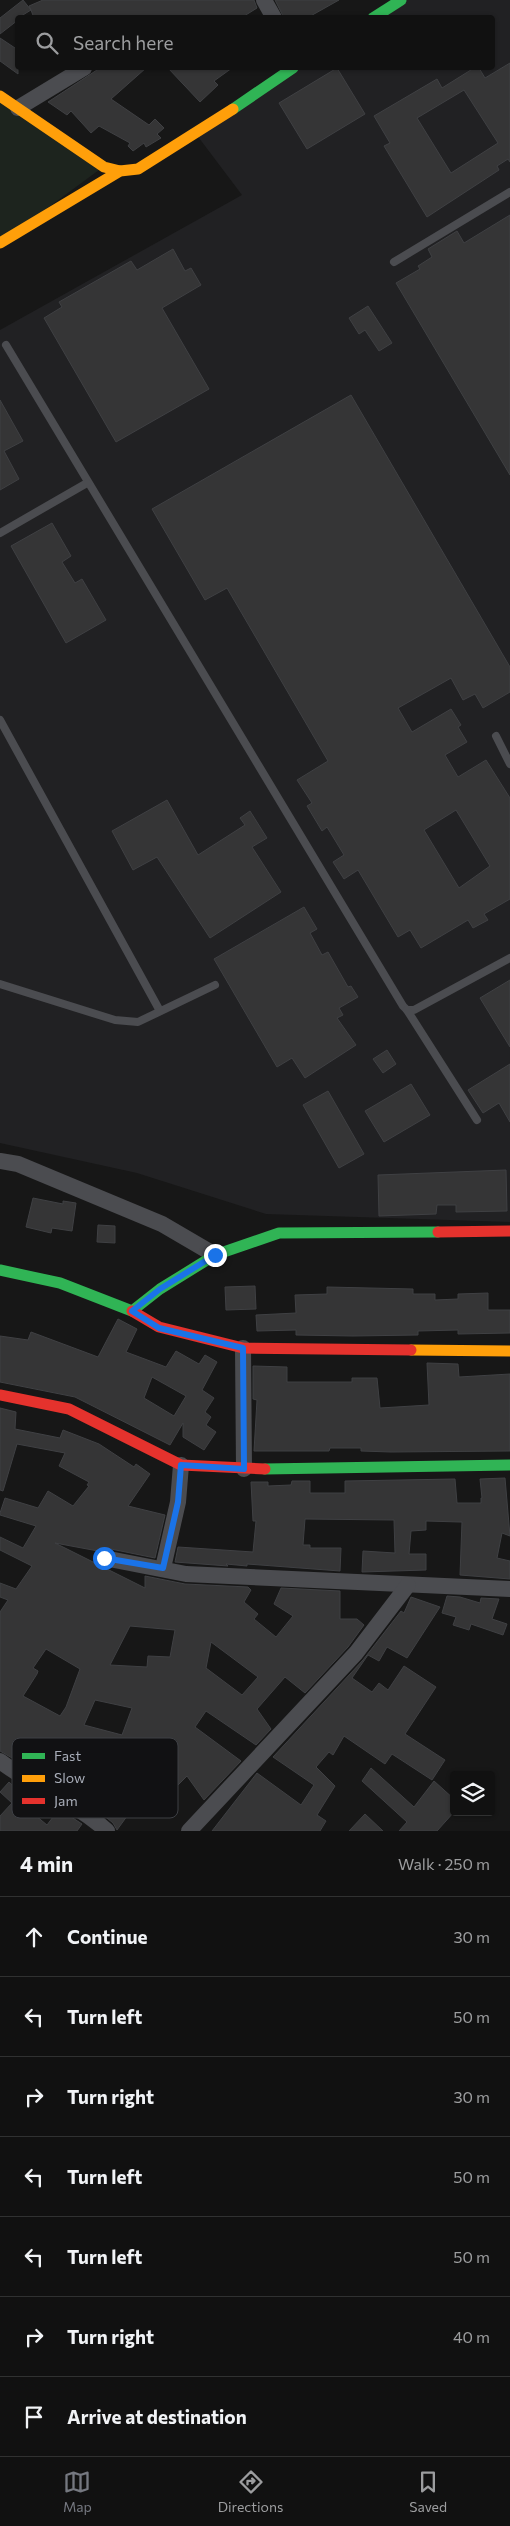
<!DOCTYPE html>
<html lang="en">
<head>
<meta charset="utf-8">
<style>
  :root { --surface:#111; --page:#1a1a1a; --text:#f1f3f6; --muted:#9c9d9f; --line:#303131; --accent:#757880 }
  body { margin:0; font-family:Commissioner,sans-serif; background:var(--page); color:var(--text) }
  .controls { position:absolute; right:15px; bottom:15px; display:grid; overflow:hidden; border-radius:5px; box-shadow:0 1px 4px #0004 }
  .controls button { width:45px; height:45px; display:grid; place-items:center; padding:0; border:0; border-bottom:1px solid var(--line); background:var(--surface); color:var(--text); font:25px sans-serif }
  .stop { position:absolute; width:15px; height:15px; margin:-11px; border:4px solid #1a73e8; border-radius:50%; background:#fff }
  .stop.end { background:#1a73e8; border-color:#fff; box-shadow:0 1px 5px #0008 }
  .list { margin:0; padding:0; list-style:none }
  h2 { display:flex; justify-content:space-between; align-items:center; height:65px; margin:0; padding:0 20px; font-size:21px }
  h2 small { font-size:16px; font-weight:400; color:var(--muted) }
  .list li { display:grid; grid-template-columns:32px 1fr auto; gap:15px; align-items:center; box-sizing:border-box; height:80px; padding:0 20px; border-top:1px solid var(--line) }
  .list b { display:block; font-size:19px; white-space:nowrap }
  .list em { font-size:16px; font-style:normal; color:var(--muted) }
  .icon { flex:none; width:28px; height:28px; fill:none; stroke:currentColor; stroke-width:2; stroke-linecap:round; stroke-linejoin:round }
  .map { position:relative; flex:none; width:510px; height:1831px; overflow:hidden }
  .search { position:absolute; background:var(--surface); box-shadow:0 1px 4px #0004; left:15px; right:15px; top:15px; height:55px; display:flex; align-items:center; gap:12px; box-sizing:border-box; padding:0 18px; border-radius:5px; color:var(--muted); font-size:19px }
  .sheet { height:625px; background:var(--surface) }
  nav { display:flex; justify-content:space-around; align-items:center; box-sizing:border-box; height:70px; border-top:1px solid var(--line); background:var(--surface); font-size:14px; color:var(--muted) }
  nav a { display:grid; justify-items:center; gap:2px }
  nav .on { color:var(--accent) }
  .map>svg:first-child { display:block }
  .built { fill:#212123 }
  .green { fill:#1d241e }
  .building { fill:#353536; stroke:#3f4043; fill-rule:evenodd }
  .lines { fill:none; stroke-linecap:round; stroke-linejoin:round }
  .lane { stroke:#4b4c50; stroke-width:8 }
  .street { stroke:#4b4c50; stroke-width:16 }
  .fast { stroke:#30b455; stroke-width:11 }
  .slow { stroke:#ff9f0a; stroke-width:11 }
  .jam { stroke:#e5322d; stroke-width:11 }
  .route { stroke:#1a73e8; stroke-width:6 }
  .key { fill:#111113; stroke:#3e4045; stroke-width:1 }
  .key-label { font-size:14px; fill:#a8adb8 }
</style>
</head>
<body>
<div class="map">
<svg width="510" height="1831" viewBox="0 0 510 1831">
  <rect width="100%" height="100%" fill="#171717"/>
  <path class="built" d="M401,0h109v1222l-244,-8 -129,-41 -137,-30v-813l242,-135 -46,-61 97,-66h199v-50l-119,-1z"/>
  <path class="green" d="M0,96l103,71 -103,76z"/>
  <g class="building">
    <path d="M23,0l8,10 -2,-4 14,-6h211l3,8 -16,10h-207l-3,-8 -13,8v2l-18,14v-16z"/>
    <path d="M275,0h64l-32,18h-23z"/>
    <path d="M0,38l18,12v24l-18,-13z"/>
    <path d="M510,63v99l-2,-3 -11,7 2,4 -72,47 -43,-71 6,-3 -16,-27 63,-37 5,9 32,-20h5l6,10zM464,90l34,53 -47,30 -34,-55z"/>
    <path d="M100,68h46l-35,31 38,26 6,-6 9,9 -7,6 4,4 -15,9 -2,-4 -11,8 -5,-5 2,-3 -31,-17 -8,7 -20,-22 -4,4 -19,-13z"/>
    <path d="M168,68h64l-18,13 4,4 -18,17z"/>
    <path d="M337,68l28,46 -58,35 -28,-46z"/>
    <path d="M510,215v260l-114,-192 24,-14 -2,-3 14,-9 -4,-8 29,-18 7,12z"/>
    <path d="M173,249l12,22 6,-3 10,17 -39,23 47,81 -93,53 -72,-124 18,-11 -3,-5 72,-41 6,9z"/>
    <path d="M368,306l24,37 -13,8 -14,-21 -6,4 -10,-16z"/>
    <path d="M351,395l159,272v25l-27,16 -8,-14 -12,6 -12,-22 -53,30 14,24 39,-23 10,16 -3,2 9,15 -22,13 13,22 28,-17 24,38v101l-26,15 4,6 -15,8 -5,-8 -47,28 -11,-18 -12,7 -40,-67 -14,9 -11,-17 11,-7 -17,-28 -5,4 -15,-25 5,-3 -15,-23 31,-19 -101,-173 -22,12 -53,-91zM456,810l34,56 -31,22 -35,-58z"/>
    <path d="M0,400l23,41 -19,10 15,28 -19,11z"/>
    <path d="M52,523l19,33 -9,6 13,21 7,-4 24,41 -40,23 -55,-97z"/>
    <path d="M167,800l31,55 47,-30 -5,-7 10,-7 17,27 -15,9 29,45 -71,46 -53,-81 -24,13 -21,-39z"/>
    <path d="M304,907l13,22 -7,4 12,22 6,-3 20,35 3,-1 7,11 -19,11 4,7 -6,3 19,27 -51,33 -13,-20 -15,9 -63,-108z"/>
    <path d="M510,980v67l-30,-49z"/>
    <path d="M387,1050l9,14 -13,9 -10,-14z"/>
    <path d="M510,1064v58l-11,-19 -16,10 -15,-23z"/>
    <path d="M411,1084l19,31 -46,27 -19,-31z"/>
    <path d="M328,1091l36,63 -25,14 -36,-63z"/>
    <path d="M506,1170l1,41 -51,1v-7h-19l-1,9 -57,2 -1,-41z"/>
    <path d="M33,1198l30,6v-3l13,2 -4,28 -20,-3 -1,5 -25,-6z"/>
    <path d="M98,1225l17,1v17l-18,-1z"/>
    <path d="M255,1286l1,23 -30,1 -1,-23z"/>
    <path d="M327,1287l86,2v5h22v6l23,-1v-5l30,-1v17h22v23l-52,1v-4l-40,1v4l-65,1 -57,-1v-5l-39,1 -1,-16 40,-2 -1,-18 32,-1z"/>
    <path d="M118,1319l19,10 -11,23 40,15 10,-16 23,13 6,-9 12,7 -15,28 12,8 -9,14 6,5 -5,8 10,7 -12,18 -21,-13v-14l-13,22 -95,-48 -75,-15v-46l28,4 3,-8 67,25zM152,1377l34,19 -12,20 -30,-18z"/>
    <path d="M427,1363l31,1 1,13 51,-3v77l-119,1 -30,-1v-3h-31l-1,3h-75l3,-51 -4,-1v-33l34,1v15h65v-4h25l3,30 49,-3z"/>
    <path d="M0,1408l16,4 -1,17 45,9 3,-8 36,14 35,23 2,-3 14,10 -22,32 37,9 -10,43 -49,-10 -8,3 -43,-8 90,45v-12l40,8 63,3 3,3 -7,12 14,12 -4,5 22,18 17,-21 -19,-12 7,-16 59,3v28h17l7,6 -16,22 -43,46 -20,-16 -28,32 14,20 -15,16 -50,-34 -11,16 46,34 -37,39 -17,-24 -29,29 -10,-10 -15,19 -3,-2 -13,18 -4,-7 -12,-10 -30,-20 15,-22 20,15 23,-31 -39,-13h-10l-12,16 5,3 -20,22 -8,-5 13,-19 -25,-19 -14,22 -19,-11v-139l8,-12 -8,-3v-14l16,6 16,-23 -32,-16v-13l23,11 13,-22 -36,-11v-2l5,-15 33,10 10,-17 25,15 16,-20 -2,-1 2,-3 -30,-16 6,-13 -48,-9 -14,47 -3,-1zM130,1626l45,4 -5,27 -22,-1 -1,11 -37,-2zM211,1642l47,35 -16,18 -36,-27zM46,1649l34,20 -14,38 -6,9 -37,-20 14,-22 1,-3 -5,-3zM95,1700l37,8 -10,27 -38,-10z"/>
    <path d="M505,1478l5,58 -8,-3 -5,25 13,3v18l-50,-4 2,-53h-2l-34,-1v9l-15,1 -2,23h17v16l-64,2 1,-21 32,2 -1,-33 -89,-1 -2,26h7v3h31l-1,23 -93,-7v2l-21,-2 2,2 -53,-4 3,-15 75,5 3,-31h-3l-2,-39h17v4l23,-1 1,-4h18v12h35v-12l110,-2 2,24h24v-5h1l-2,-19z"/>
    <path d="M447,1596l13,1 20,6 1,-5 18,1 -7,20 15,5 -4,11 -32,-11 -2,6 -16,-5 3,-8 -14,-4z"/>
    <path d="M411,1597l29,10 -33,51 -20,-11 -8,14 -11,-6 -16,23 20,14 7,-9 9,7 16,-24 32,21 -31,47 40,26 -13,20 -40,-26 -7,10 -41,-28 -11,19 -4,-3 -13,15 19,19 -18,29 9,6 -6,10h-108l45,-58 44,32 13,-20 -41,-28 90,-97 38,-49 3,2z"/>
    <path d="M371,1768l43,39 20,-26 20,18v13l-17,19h-38l8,-9 -45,-41z"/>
    <path d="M9,1782l25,23 -5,5 18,15 12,-16 23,15 -5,7h-77v-15l12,-13 -12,-11z"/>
    <path d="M365,1814l18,17h-34z"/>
  </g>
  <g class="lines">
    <g class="lane">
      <path d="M394,262l116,-70"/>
      <path d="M6,345l397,661 4,4h7l96,-52"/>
      <path d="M0,533l87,-50"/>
      <path d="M0,720l160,291"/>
      <path d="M496,736l14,28"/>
      <path d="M0,984l115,36 23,2 77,-37"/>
      <path d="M407,1010l70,110"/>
    </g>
    <g class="street">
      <path d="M264,0l10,18"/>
      <path d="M18,108l66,-40"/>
      <path d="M0,1161l18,3 144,60 53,31"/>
      <path d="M243,1348l1,121"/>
      <path d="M104,1558l82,16 324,15"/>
      <path d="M163,1568l15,-66 3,-37"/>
      <path d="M0,1761c35,27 74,40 107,70"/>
      <path d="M189,1831l167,-178 52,-68"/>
    </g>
    <g class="fast">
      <path d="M373,18l28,-18"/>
      <path d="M233,109l60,-41"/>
      <path d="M0,1270l60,13 72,28 28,-22 55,-34 64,-22 159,-1"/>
      <path d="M265,1469l245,-4"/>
    </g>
    <g class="slow">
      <path d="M0,96l104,71 16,4"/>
      <path d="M0,243l120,-72 18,-2 95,-60"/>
      <path d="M411,1350l99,1"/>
    </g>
    <g class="jam">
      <path d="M438,1232l72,-1"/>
      <path d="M132,1311l27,16 84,21 168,2"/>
      <path d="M0,1395l69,14 112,56 84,4"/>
    </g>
  </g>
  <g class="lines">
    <path class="route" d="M104,1558l59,10 15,-66 3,-37 63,4 -1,-121 -84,-20 -27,-17 28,-22 55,-34"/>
  </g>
  <rect x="12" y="1738" width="166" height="80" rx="8" class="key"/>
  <rect x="22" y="1753" width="23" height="6" fill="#30b455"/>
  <rect x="22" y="1775" width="23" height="7" fill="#ff9f0a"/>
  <rect x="22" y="1798" width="23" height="6" fill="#e5322d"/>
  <g class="key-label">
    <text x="54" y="1761">Fast</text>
    <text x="54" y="1783">Slow</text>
    <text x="54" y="1806">Jam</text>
  </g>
</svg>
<div class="controls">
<button><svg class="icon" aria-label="layers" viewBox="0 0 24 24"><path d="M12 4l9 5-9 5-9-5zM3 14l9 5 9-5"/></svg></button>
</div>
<div class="stop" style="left:104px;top:1558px"></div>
<div class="stop end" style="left:215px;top:1255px"></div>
<div class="search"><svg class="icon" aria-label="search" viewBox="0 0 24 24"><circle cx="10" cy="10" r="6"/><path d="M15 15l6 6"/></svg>Search here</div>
</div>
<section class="sheet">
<h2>4 min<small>Walk · 250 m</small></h2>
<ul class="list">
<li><svg class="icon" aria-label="ahead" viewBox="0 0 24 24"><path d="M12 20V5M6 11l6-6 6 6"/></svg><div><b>Continue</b></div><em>30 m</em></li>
<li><svg class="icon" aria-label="left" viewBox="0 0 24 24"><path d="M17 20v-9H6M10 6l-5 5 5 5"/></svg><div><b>Turn left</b></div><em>50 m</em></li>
<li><svg class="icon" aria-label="right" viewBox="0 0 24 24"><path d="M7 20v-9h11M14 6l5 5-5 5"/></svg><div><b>Turn right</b></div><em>30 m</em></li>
<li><svg class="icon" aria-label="left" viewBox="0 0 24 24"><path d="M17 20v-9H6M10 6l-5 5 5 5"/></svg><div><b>Turn left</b></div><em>50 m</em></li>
<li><svg class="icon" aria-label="left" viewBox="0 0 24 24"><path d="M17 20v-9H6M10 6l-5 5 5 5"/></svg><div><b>Turn left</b></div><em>50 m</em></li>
<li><svg class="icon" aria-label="right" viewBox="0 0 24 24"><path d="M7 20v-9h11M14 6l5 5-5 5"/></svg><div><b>Turn right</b></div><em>40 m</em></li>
<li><svg class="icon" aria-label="arrive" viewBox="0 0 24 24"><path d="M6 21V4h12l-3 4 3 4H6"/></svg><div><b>Arrive at destination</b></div></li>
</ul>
</section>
<nav>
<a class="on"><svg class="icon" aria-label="map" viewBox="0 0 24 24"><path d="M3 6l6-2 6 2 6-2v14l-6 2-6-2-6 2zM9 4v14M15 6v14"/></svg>Map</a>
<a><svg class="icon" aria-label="directions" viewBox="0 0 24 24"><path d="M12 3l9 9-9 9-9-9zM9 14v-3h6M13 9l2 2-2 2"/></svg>Directions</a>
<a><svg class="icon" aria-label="saved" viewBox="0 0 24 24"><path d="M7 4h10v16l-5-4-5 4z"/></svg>Saved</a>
</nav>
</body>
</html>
